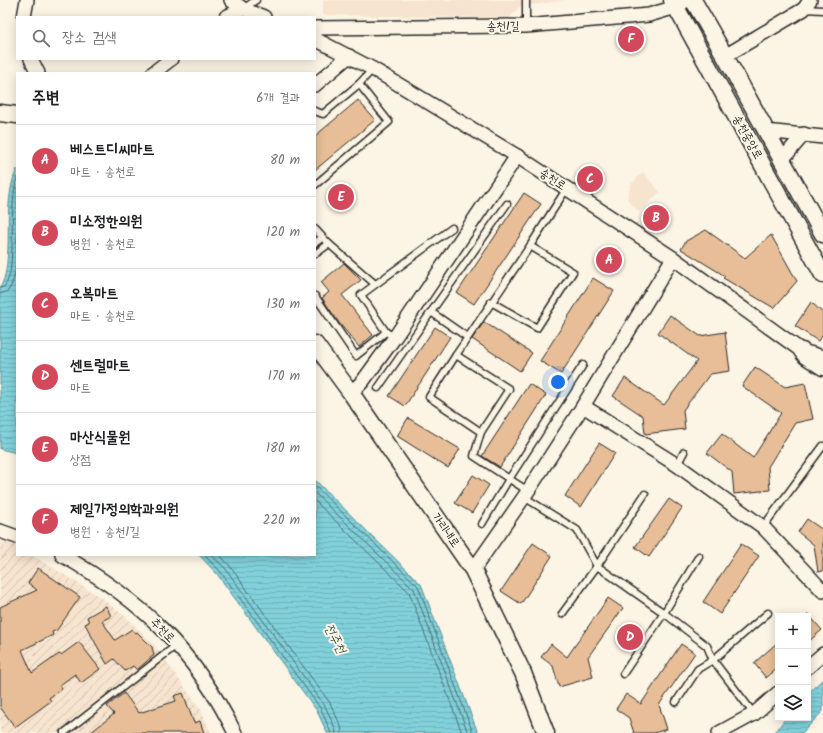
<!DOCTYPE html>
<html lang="ko">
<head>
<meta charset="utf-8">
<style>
  :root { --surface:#fff; --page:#f2f2f2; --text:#202124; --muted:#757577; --line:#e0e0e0; --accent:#d1495b }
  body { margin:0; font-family:Kalam,"Poor Story",sans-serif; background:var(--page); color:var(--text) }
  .controls { position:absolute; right:12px; bottom:12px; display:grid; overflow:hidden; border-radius:0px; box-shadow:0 2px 10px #0003 }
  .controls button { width:36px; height:36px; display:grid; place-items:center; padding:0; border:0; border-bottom:1px solid var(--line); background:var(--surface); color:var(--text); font:20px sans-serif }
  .you { position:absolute; left:558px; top:382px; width:14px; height:14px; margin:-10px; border:3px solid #fff; border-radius:50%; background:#1a73e8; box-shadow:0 0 0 6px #1a73e833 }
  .badge { display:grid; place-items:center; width:26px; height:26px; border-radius:50%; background:var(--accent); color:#fff; font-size:13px; font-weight:700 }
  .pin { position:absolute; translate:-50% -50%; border:2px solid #fff; box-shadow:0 1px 4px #0006 }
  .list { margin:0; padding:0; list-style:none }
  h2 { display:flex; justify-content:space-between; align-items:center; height:52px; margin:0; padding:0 16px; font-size:17px }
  h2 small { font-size:13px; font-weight:400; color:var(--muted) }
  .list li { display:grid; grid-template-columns:26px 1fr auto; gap:12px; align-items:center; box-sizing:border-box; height:72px; padding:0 16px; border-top:1px solid var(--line) }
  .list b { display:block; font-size:15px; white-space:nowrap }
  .list p { margin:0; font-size:13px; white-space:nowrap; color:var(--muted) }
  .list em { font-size:13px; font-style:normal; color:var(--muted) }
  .icon { flex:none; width:22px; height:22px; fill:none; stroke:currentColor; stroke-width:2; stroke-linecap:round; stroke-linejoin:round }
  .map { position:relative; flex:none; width:823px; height:733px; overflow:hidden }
  .search { position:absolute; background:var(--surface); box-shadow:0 2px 10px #0003; left:16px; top:16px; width:300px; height:44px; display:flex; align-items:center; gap:10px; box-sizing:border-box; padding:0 14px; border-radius:0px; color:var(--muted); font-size:15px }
  .panel { position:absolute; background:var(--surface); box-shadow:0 2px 10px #0003; left:16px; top:72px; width:300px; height:484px; border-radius:0px }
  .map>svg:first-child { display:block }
  .built { fill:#f6e4ce }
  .industrial { fill:url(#industrial-furrows) }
  .water { fill:url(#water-rules); stroke:#5f8f95 }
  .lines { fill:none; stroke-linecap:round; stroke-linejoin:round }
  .shore { stroke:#4d6d71; stroke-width:1 }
  .building { fill:#e7be97; stroke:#2b2b2b }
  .service-casing { stroke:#2b2b2b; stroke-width:9 }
  .minor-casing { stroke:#2b2b2b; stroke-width:16 }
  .tertiary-casing { stroke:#2b2b2b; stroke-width:19 }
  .service { stroke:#fcf5e5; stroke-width:6 }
  .minor { stroke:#fcf5e5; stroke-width:13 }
  .tertiary { stroke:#fcf5e5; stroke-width:16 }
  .labels { text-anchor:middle; stroke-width:4; stroke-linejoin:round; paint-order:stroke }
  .street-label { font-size:12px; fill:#2b2b2b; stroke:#fcf5e5 }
  .water-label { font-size:13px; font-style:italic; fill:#405457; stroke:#fcf5e5 }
</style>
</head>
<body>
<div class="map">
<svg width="823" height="733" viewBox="0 0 823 733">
  <defs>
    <pattern id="industrial-furrows" width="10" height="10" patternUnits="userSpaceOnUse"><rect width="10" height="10" fill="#f6e4ce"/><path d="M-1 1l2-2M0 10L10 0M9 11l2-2" fill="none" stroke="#d3c4b1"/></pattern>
    <pattern id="water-rules" width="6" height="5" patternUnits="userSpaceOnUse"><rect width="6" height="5" fill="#81d1db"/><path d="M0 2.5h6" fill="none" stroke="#70b4bc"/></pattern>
  </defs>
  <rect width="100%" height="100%" fill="#fcf5e5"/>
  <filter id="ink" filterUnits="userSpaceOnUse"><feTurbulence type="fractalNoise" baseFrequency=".025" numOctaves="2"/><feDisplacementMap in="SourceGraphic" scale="8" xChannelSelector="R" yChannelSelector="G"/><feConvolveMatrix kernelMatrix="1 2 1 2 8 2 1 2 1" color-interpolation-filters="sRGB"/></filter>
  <g filter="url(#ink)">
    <g class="built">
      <path d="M323,0h243l-47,7 -9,11 -187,-3z"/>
      <path d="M643,172l17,20 -21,20 -12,-13 4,-15z"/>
    </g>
    <path class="industrial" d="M0,542l13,2 4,3v8h14l34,20 35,22 27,21 29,29 45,63 10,23h-211z"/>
    <g class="water">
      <path d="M17,169v284l-17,-4v-161c7,-13 7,-26 8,-40 1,-26 -2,-55 9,-79z"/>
      <path d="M315,480l106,104 57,149h-151l-10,-22 -100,-137 -18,-19h116z"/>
      <path d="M823,679v32l-21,22h-28l12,-15h22v-25z"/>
    </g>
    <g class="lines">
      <g class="shore">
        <path d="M0,288l4,-1c8,-11 7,-26 8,-40 1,-23 -1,-47 5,-69"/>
        <path d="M0,294l8,-3c10,-14 8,-35 9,-52"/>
        <path d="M315,486l103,100 55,147"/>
        <path d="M315,493l99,96 54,144"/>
        <path d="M315,501l94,91 53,141"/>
        <path d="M204,555l16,16 101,138 10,24"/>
        <path d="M211,555l14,13 100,138 10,22 1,5"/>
        <path d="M220,555l9,10 101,138 11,23 1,7"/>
      </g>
    </g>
    <g class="building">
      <path d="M358,100l17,20 -60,50v-34z"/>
      <path d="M524,193l17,11 -67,100 -17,-11z"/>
      <path d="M706,230l39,28 26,-23 26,46 -23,27 -51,-30 2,-2 -44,-27 5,-8z"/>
      <path d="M344,263l17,17 -19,15 31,40 -14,12 -20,-24 -17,-25 7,-6 -8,-10z"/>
      <path d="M593,278l21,13 -53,83 -21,-13z"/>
      <path d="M811,302l12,11v22l-5,6 -23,-15z"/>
      <path d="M670,315l30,21 25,-4 5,39 -20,3 -27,36 2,19 -40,5 -2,-18 -30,-20 12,-18 39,27 33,-44 -39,-28z"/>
      <path d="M484,322l48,31 -12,18 -48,-32z"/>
      <path d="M435,327l15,10 -45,69 -16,-10z"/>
      <path d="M755,367l30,20 20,-4 8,36 -18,4 -27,44 2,23 -36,4 -2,-22 -25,-19 15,-19 31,24 28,-45 -39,-27z"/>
      <path d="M529,384l17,11 -46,72 -18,-11z"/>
      <path d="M408,418l52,31 -12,19 -51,-32z"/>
      <path d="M599,443l16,10 -34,54 -16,-11z"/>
      <path d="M473,475l16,10 -17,28 -17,-10z"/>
      <path d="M669,499l13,9 -33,49 -14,-10z"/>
      <path d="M807,519l16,11v41l-5,1 -4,-27 -16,-13z"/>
      <path d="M533,543l19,13 -31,48 -20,-13z"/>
      <path d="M741,544l18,12 -39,58 -17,-12z"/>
      <path d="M38,568l42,29 -23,33 -5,2 1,3 -31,15 10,23 27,-19 2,1 18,-13 21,27 -19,14 -6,-9 -15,11 2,3 -13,10 2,3 -36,26 -15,-20v-100l37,-17 -9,-7z"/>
      <path d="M608,598l15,10 -35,49 5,20 -34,10 -6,-21 -12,-9 10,-13 16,13z"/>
      <path d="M106,606l5,10 -9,5 13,19 17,-11 3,4 2,-1 15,15 2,8 -17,15 -4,-4 -8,5 -11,-12 -7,5 -22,-40 4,-2 -2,-5z"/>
      <path d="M808,614l14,16 -14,12z"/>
      <path d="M778,642v26l-12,10 -12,-15z"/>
      <path d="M681,644l14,9 -36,52 8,24 -13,4h-20l-5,-15 -13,-9 10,-15 15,10z"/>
      <path d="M124,693l15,20 37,-12 -2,-5 9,-3 11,30 6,-2 4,12h-114l24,-19 -7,-8z"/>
    </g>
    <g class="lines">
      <defs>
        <g id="service">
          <path d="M526,0v26"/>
          <path d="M243,9l13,-9"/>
          <path d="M805,9l18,1"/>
          <path d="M315,111l8,3 36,-30 14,-15"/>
          <path d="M315,185l74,-63 -30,-38"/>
          <path d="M315,229l14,15 -14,10"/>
          <path d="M315,243l7,-5"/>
          <path d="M329,244l46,40"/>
          <path d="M315,296l41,60 30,-24"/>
          <path d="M491,302l46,26 36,-56 -43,-26"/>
          <path d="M431,312l76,-108"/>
          <path d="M395,337l-9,-5 -25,-37 91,-67"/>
          <path d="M456,355l-27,42 52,35"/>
          <path d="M378,388l53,-76 36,25"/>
          <path d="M677,465l7,-13"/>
          <path d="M528,491l-54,-35 7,-24 28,-43 -53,-34 74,-109 37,-58"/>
          <path d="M524,497l53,33 20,36 67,47 43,33 6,14 41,54"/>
          <path d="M482,524l27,-45 74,-114"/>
          <path d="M763,527l60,-81"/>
          <path d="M562,614l35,-48 48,-72"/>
          <path d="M623,674l41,-61 35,-57"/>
          <path d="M676,702l22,-33 15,-9 55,-47"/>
          <path d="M64,733l114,-89"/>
        </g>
        <g id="minor">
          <path d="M231,0l12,9 21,8"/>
          <path d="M24,17l3,-17"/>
          <path d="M226,17l17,-8"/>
          <path d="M315,28l211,-2 123,-11 27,-8 11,-7"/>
          <path d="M315,39l58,30 144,87 156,102 129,93 21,6"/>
          <path d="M725,56l79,-47 6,-9"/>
          <path d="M31,59l7,14"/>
          <path d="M153,73l18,-14"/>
          <path d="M315,85l34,-29"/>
          <path d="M765,131l58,6"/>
          <path d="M781,161l23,-27"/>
          <path d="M351,393l12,-12 32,-44 122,-181"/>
          <path d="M583,406l94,59 86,62 60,64"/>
          <path d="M0,531l17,6"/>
          <path d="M62,555c79,45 132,95 173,178"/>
          <path d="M473,570l51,-73 59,-91 90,-148"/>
          <path d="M808,667l15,-13"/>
          <path d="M719,733l35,-19 24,-21"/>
        </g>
        <g id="tertiary">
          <path d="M672,0l151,275"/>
          <path d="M693,0c45,77 86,156 130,234"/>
          <path d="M0,113l17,2"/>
          <path d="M315,344l36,49 122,177 50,103 23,60"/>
          <path d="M802,351l4,5 17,11"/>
        </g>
      </defs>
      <use href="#service" class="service-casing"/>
      <use href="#minor" class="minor-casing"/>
      <use href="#tertiary" class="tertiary-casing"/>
      <use href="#service" class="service"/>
      <use href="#minor" class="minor"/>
      <use href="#tertiary" class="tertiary"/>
    </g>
  </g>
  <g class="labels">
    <g class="street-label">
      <text transform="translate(503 26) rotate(-1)" y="4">송천1길</text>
      <text transform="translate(748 137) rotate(61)" y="4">송천중앙로</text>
      <text transform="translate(553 179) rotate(33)" y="4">송천로</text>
      <text transform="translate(446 530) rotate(55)" y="4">가리내로</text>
      <text transform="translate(163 630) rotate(45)" y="4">추천로</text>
    </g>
    <g class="water-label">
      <text transform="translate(336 638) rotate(62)" y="5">전주천</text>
    </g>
  </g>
</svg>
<div class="controls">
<button>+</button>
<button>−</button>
<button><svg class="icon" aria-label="layers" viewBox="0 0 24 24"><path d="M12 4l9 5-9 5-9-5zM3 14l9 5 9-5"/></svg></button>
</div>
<div class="you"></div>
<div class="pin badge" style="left:609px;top:260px">A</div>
<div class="pin badge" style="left:656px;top:218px">B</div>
<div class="pin badge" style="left:590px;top:179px">C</div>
<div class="pin badge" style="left:630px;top:637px">D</div>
<div class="pin badge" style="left:341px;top:197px">E</div>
<div class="pin badge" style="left:631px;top:39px">F</div>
<div class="search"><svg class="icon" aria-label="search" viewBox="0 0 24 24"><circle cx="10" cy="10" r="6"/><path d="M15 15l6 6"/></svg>장소 검색</div>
<section class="panel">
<h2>주변<small>6개 결과</small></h2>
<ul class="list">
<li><span class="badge">A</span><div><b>베스트디씨마트</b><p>마트 · 송천로</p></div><em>80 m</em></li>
<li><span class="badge">B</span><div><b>미소정한의원</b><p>병원 · 송천로</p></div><em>120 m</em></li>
<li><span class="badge">C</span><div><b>오복마트</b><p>마트 · 송천로</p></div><em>130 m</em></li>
<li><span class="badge">D</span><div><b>센트럴마트</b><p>마트</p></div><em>170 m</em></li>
<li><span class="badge">E</span><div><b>마산식물원</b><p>상점</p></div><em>180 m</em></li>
<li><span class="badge">F</span><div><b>제일가정의학과의원</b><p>병원 · 송천1길</p></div><em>220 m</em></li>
</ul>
</section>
</div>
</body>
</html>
